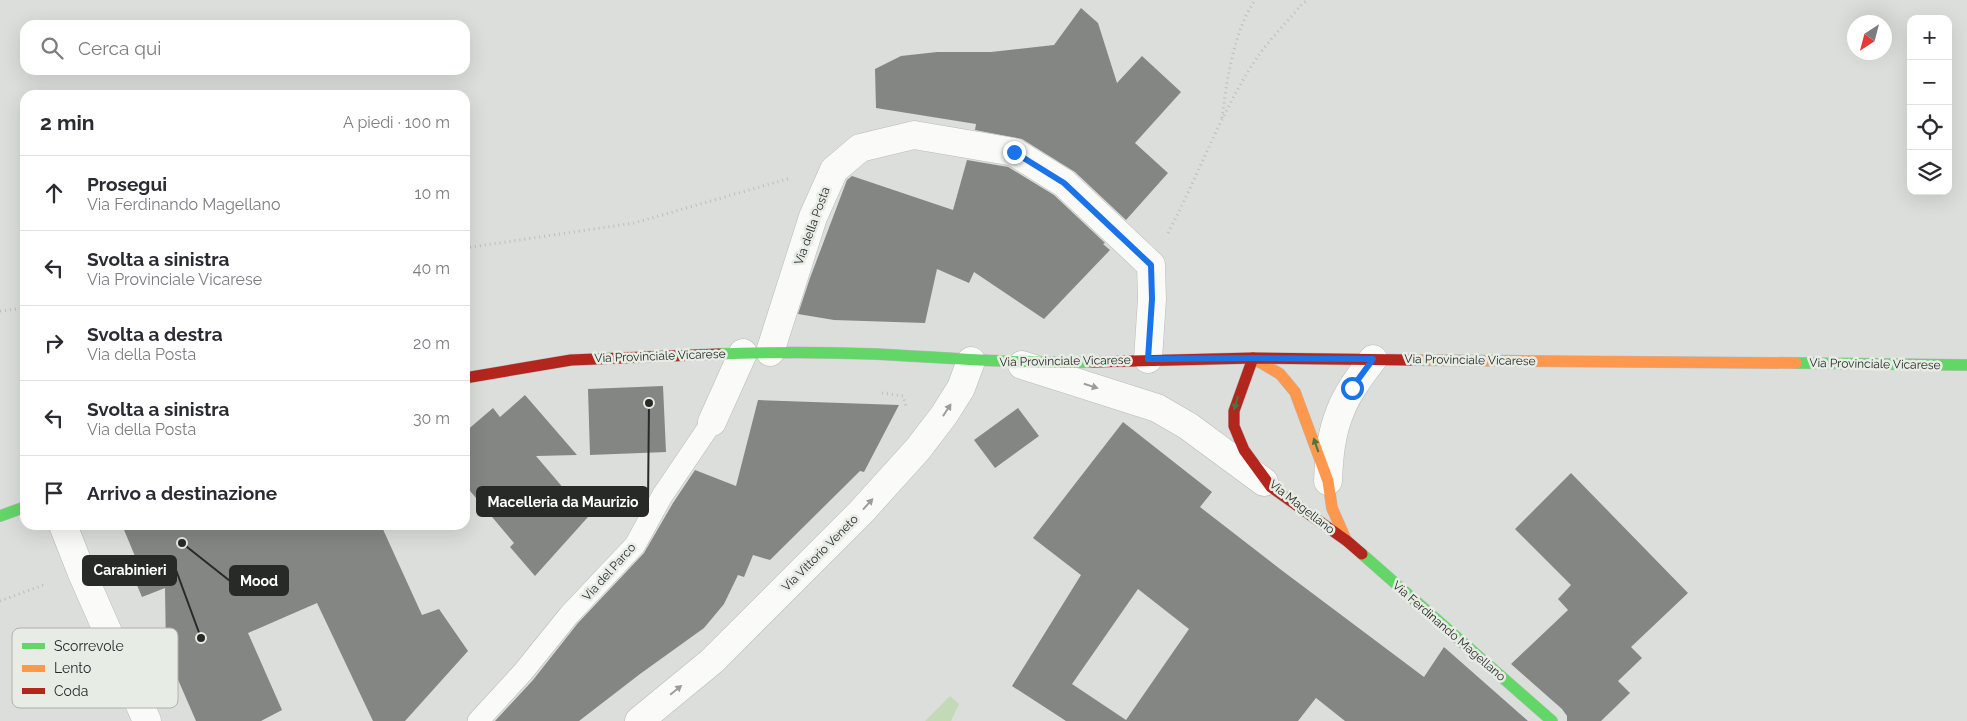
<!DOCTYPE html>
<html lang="it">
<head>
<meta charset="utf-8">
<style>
  :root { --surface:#fff; --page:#f2f2f3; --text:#2b2b33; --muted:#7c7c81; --line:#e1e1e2 }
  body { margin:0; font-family:Raleway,sans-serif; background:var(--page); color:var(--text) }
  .controls { position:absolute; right:15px; top:15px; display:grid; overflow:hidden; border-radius:10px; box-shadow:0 5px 20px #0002 }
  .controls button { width:45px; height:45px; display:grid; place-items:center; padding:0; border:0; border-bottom:1px solid var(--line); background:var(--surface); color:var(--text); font:25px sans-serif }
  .compass { position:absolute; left:1847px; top:15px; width:45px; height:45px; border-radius:50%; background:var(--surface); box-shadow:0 5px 20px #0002; rotate:216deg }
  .stop { position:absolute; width:15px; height:15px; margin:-11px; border:4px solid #1a73e8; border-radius:50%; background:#fff }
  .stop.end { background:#1a73e8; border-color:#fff; box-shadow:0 1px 5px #0008 }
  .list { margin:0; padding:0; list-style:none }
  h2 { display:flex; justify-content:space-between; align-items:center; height:65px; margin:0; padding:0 20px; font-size:21px }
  h2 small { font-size:16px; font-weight:400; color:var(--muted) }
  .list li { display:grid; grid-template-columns:32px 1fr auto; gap:15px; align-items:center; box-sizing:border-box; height:75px; padding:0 20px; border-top:1px solid var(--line) }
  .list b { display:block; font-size:19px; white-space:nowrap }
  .list p { margin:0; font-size:16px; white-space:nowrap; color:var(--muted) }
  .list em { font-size:16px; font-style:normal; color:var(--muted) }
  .icon { flex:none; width:28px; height:28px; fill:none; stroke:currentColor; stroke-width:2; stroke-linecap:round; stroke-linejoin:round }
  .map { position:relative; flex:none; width:1967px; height:721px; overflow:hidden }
  .search { position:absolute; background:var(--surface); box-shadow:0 5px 20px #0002; left:20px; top:20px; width:450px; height:55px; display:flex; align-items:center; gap:12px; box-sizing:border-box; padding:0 18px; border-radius:15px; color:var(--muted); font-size:19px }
  .panel { position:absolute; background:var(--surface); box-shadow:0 5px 20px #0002; left:20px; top:90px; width:450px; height:440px; border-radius:15px }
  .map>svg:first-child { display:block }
  .green { fill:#c2dab6 }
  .building { fill:#848683; fill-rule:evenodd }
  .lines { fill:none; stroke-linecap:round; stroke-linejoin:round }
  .lane-casing { stroke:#b9bbb8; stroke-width:22 }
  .street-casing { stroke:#b9bbb8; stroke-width:29 }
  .fast-casing { stroke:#b9bbb8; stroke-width:12 }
  .slow-casing { stroke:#b9bbb8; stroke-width:12 }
  .jam-casing { stroke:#b9bbb8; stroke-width:12 }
  .path { stroke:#bdbebc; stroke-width:3; stroke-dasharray:1 4; stroke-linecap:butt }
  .lane { stroke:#fafaf9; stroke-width:21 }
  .street { stroke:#fafaf9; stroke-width:28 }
  .fast { stroke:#63d668; stroke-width:11 }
  .slow { stroke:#ff974d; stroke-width:11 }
  .jam { stroke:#b3261e; stroke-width:11 }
  .oneway { fill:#9c9c9a }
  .oneway2 { fill:#437744 }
  .route { stroke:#1a73e8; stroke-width:6 }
  .labels { text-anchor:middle; stroke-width:5; stroke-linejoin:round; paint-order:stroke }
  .street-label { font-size:12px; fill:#282a27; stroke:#e7ede5 }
  .key { fill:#e7ede5; stroke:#aeb2ac; stroke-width:1 }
  .key-label { font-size:14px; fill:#282a27 }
  .leader { fill:none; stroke:#282a27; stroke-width:2 }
  .callout-dot { fill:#282a27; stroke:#e7ede5; stroke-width:2 }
  .callout { fill:#282a27; stroke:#282a27; stroke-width:2 }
  .callout-label { font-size:14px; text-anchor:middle; font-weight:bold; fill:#fff }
</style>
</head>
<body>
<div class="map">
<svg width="1967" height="721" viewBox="0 0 1967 721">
  <rect width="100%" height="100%" fill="#dbdeda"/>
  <path class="green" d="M950,696l9,8 -8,17h-26z"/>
  <g class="building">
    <path d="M1081,8l17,15 19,60 25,-27 39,36 -46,51 33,30 -42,47 -51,-48 -53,-33 -47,-9 1,-6 -100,-16 -1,-39 26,-13 36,-4h54l63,-7z"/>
    <path d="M967,160l41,7 46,28 51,48 -2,1 7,6 -66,69 -70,-47 -5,11 -32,-14 -12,54 -91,-3 -36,-6 12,-36 37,-98 5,-4 101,34z"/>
    <path d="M663,386l3,66 -76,3 -2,-66z"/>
    <path d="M525,395l52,60 -41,1 52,61 -53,59 -25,-29 4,-4 -49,-58v-53l28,-24 7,9z"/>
    <path d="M758,400l141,5 -35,67 -4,-1 -90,89 -17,-5 -9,22 -6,-2 -14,29 -20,24 -64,46 -61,47h-84l38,-41 45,-57 66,-70 29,-50 22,-33 41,16z"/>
    <path d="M1018,408l21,28 -44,32 -21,-28z"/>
    <path d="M1123,422l89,70 -12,15 80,62 144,108 20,-30 84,74h-183l-29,-23 -18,23h-232l-54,-35 69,-111 -48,-37zM1138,589l51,40 -63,91 -54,-36z"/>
    <path d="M1571,473l117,120 -57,54 11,11 -24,23 12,12 -29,28h-34v-5l-5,-7 -51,-45 57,-54 -10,-11 13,-14 -56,-56z"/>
    <path d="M122,525h259l41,90 17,-6 29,42 -63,70h-32l-56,-118 -69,30 34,77 -21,11h-65l-30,-69 -1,-64 -23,9 -14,-33 9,-3z"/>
  </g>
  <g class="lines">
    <defs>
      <path id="lane" d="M478,721l45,-49 46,-57 66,-70 27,-49 50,-74"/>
      <g id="street">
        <path d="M770,352l43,-135 21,-47 26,-22 54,-13 100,17 50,31 87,82 1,34 -4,60"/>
        <path d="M1022,365l135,43 31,18 76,56"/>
        <path d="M712,422l31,-69"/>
        <path d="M1328,481c1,-24 3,-47 12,-69 7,-19 21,-37 33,-53"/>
        <path d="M63,525l18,46 66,150"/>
        <path d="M639,721l73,-60 150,-150 56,-62 26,-34 17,-27 10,-27"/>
      </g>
      <g id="fast">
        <path d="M719,354c52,-2 105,-2 157,0 72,4 144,10 217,8"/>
        <path d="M1796,363l171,2"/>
        <path d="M0,516l25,-9"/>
        <path d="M1362,554l190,167"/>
      </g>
      <g id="slow">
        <path d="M1253,358l27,16 15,18 33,89 4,27 14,32"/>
        <path d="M1410,360l386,3"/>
      </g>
      <g id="jam">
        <path d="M1253,358l-19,53v15l10,24 27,37 76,54 15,13"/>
        <path d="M1093,362l160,-4 157,2"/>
        <path d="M465,378l106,-18 148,-6"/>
      </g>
    </defs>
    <use href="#lane" class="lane-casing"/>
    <use href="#street" class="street-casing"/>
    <use href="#fast" class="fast-casing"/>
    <use href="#slow" class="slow-casing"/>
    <use href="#jam" class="jam-casing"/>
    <g class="path">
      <path d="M1222,118c5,-38 11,-85 33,-118"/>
      <path d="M1168,233c30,-57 52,-119 88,-174 13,-19 31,-37 46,-55l6,-4"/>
      <path d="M465,248l169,-25 157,-45"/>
      <path d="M0,311l25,-3"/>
      <path d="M882,393l21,3 3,10"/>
      <path d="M0,601l46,-17"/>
    </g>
    <use href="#lane" class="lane"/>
    <use href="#street" class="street"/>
    <use href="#fast" class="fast"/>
    <use href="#slow" class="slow"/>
    <use href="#jam" class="jam"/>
  </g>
  <defs><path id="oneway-solid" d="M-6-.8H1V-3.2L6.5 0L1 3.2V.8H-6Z" transform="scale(1.25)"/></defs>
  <g class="oneway">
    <use href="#oneway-solid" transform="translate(1091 386) rotate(17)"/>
    <use href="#oneway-solid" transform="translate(947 410) rotate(-57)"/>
    <use href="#oneway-solid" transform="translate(868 504) rotate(-48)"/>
    <use href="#oneway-solid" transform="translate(676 690) rotate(-39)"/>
  </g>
  <g class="oneway2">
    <use href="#oneway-solid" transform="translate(1236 403) rotate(106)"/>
    <use href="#oneway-solid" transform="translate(1316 445) rotate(-109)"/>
  </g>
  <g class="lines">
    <path class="route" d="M1014,152l50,31 87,82 1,34 -4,60 105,-1 120,1 -21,29"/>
  </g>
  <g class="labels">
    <g class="street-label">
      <text transform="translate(812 226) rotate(-70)" y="4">Via della Posta</text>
      <text transform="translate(660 356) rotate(-2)" y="4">Via Provinciale Vicarese</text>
      <text transform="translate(1470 360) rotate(1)" y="4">Via Provinciale Vicarese</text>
      <text transform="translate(1065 361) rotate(-1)" y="4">Via Provinciale Vicarese</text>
      <text transform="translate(1875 364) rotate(1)" y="4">Via Provinciale Vicarese</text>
      <text transform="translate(1302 507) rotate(38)" y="4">Via Magellano</text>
      <text transform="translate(820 553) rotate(-45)" y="4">Via Vittorio Veneto</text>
      <text transform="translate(609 572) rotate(-48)" y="4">Via del Parco</text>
      <text transform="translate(1449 631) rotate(41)" y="4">Via Ferdinando Magellano</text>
    </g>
  </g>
  <rect x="12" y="628" width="166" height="80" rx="8" class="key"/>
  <rect x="22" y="643" width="23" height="6" fill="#63d668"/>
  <rect x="22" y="665" width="23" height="7" fill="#ff974d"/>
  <rect x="22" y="688" width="23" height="6" fill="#b3261e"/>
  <g class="key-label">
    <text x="54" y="651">Scorrevole</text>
    <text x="54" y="673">Lento</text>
    <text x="54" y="696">Coda</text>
  </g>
  <path class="leader" d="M649 403L648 502M201 638L176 570M182 543L230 581"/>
  <g class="callout-dot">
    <circle cx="649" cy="403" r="5"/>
    <circle cx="201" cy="638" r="5"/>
    <circle cx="182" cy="543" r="5"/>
  </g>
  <g class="callout">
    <rect x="477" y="487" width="171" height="29" rx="5"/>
    <rect x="83" y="556" width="93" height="29" rx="5"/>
    <rect x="230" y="566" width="58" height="29" rx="5"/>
  </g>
  <g class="callout-label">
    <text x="563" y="507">Macelleria da Maurizio</text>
    <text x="130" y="575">Carabinieri</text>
    <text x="259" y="586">Mood</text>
  </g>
</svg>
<div class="controls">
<button>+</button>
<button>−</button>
<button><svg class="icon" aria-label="locate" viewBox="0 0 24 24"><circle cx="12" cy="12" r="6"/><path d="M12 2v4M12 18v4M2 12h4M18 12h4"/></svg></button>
<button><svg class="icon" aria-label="layers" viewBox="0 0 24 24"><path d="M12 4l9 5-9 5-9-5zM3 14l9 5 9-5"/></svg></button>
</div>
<svg class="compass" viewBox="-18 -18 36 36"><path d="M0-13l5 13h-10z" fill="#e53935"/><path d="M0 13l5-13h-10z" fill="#7c7c81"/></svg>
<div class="stop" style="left:1352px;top:388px"></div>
<div class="stop end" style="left:1014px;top:152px"></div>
<div class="search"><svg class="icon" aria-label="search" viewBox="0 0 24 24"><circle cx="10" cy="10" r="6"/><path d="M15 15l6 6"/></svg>Cerca qui</div>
<section class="panel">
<h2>2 min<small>A piedi · 100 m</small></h2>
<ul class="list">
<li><svg class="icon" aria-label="ahead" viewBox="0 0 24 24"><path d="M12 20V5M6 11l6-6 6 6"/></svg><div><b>Prosegui</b><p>Via Ferdinando Magellano</p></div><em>10 m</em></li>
<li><svg class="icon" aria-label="left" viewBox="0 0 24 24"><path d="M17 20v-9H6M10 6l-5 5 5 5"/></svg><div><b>Svolta a sinistra</b><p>Via Provinciale Vicarese</p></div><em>40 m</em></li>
<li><svg class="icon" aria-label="right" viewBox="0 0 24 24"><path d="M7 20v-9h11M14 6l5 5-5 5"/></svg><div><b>Svolta a destra</b><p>Via della Posta</p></div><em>20 m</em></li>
<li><svg class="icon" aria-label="left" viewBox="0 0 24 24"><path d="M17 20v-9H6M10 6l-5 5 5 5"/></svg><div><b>Svolta a sinistra</b><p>Via della Posta</p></div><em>30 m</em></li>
<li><svg class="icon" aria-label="arrive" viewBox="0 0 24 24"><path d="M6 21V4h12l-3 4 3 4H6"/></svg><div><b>Arrivo a destinazione</b></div></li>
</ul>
</section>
</div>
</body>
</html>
